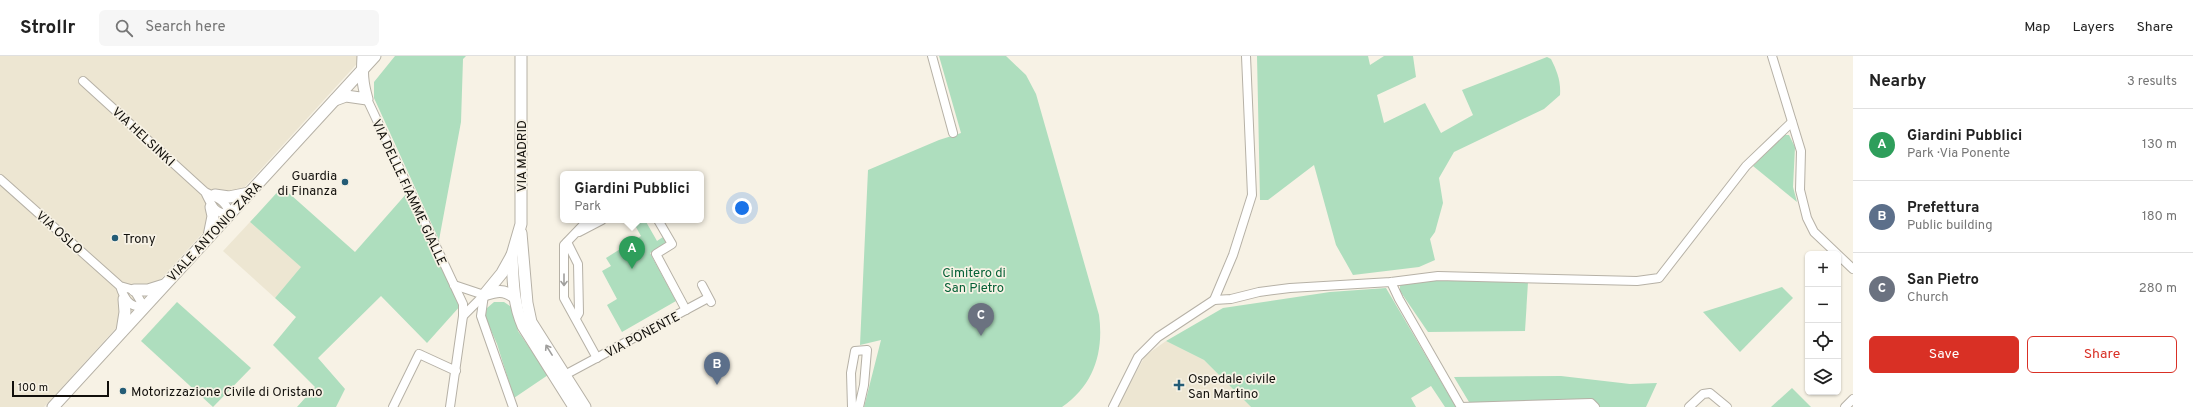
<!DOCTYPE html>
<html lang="en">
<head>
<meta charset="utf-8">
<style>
  :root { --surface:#fff; --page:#f6f6f6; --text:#222; --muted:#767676; --line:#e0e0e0; --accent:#d93025 }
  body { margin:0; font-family:Overpass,sans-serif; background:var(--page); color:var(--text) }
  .controls { position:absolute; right:12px; bottom:12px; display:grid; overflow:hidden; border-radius:6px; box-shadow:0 1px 3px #0004 }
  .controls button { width:36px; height:36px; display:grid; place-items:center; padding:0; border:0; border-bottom:1px solid var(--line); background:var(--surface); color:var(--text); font:20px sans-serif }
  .scale { position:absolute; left:12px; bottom:10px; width:97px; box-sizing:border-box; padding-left:4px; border:2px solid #110f0b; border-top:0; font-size:11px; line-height:14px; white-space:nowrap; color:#110f0b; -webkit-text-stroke:3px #f7f2e5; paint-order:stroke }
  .you { position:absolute; left:742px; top:152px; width:14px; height:14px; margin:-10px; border:3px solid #fff; border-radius:50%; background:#1a73e8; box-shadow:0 0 0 6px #1a73e833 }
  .badge { display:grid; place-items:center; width:26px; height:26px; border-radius:50%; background:var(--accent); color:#fff; font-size:13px; font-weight:700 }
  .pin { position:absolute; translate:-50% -33px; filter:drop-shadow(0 1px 2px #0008) }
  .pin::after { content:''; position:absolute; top:21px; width:14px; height:12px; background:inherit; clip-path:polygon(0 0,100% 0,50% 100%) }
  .popup { position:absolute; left:560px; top:115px; width:144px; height:52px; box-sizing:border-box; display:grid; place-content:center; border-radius:6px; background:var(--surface); filter:drop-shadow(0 1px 3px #0005); font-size:13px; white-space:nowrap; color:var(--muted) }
  .popup b { font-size:15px; color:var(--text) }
  .popup::after { content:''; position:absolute; left:50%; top:100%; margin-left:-8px; border:8px solid transparent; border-top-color:var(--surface) }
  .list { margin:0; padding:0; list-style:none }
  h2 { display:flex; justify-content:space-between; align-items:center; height:52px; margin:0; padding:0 16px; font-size:17px }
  h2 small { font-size:13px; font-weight:400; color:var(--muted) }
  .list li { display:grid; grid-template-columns:26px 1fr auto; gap:12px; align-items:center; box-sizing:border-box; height:72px; padding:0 16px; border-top:1px solid var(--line) }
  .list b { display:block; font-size:15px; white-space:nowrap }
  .list p { margin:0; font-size:13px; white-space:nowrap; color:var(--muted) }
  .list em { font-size:13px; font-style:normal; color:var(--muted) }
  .actions { display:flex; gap:8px; padding:12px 16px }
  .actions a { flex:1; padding:9px 0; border:1px solid var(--accent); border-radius:6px; text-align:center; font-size:14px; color:var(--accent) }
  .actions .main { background:var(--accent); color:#fff }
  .icon { flex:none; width:22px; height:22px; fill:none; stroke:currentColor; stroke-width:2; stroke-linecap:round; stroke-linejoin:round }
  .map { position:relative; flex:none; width:1853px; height:351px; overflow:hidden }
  header { display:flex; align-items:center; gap:24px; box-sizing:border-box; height:56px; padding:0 20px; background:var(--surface); border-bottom:1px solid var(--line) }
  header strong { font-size:19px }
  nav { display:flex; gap:22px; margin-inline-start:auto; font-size:14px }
  .search { width:280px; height:36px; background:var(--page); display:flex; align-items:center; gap:10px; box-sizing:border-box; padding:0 14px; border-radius:6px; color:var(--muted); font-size:15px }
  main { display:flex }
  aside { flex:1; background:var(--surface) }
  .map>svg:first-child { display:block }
  .built { fill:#ede6d2 }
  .green { fill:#aedebe }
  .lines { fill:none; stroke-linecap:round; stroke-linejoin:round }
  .street-casing { stroke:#b6b1a6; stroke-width:10 }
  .secondary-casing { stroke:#b6b1a6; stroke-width:13 }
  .street { stroke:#fff; stroke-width:8 }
  .secondary { stroke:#fff; stroke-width:11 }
  .oneway { stroke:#a09f9d }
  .poi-dot { fill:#245c76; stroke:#f7f2e5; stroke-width:1.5 }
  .labels { text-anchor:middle; stroke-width:3.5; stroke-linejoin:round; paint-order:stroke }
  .street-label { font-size:13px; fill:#110f0b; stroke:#f7f2e5 }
  .poi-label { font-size:13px; fill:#110f0b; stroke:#f7f2e5; text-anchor:start }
  .park-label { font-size:13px; fill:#066137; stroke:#f7f2e5 }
</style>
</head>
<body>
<header>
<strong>Strollr</strong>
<div class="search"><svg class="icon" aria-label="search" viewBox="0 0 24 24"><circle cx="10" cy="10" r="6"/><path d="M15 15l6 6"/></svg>Search here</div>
<nav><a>Map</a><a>Layers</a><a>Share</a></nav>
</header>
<main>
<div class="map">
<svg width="1853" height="351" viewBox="0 0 1853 351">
  <rect width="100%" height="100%" fill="#f7f2e5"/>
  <g class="built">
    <path d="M0,0h364l-320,351h-44z"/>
    <path d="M250,166l52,45 -27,31 -52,-47z"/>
    <path d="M1166,285l38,19 47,47h-134l28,-51z"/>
  </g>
  <g class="green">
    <path d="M395,0h71l-3,3 -2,63 -22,118 -65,-142v-16z"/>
    <path d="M939,0h67l20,19 10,19 63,221c5,37 -5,70 -37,92h-198l17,-67 -21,5 8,-175 71,-30 22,-7z"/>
    <path d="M1257,0h111l2,9 14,-9h29l3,21 -39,18 7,28 41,-20 16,30 32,-18 -11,-25 85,-33 4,2c6,12 10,22 9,36l-16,14 -90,43 -15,26 4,25 -8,29 -5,7 5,21 -16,7 -66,8 -17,-30 -22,-80 -46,35h-8z"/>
    <path d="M1785,79h4l6,12 -2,40 4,15 -44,-36z"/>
    <path d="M282,131l73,65 52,-59 54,112 -34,38 -46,-47 -63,62 27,31 -9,18h-39l18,-20 -42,-42 23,-28 -21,-19 26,-31 -51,-45z"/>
    <path d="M632,164h13l12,21 6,-4 4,6 -17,10 26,48 -54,31 -15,-27 10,-6 -15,-28 9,-5 -5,-8 35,-22z"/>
    <path d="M1437,224l91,2 -3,49 -97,1 -28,-41v-5l3,-3z"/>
    <path d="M1782,231l11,11 -53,54 -37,-40z"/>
    <path d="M1386,232l70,119h-11l-14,-21 -20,12 5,9h-165l-47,-47 -38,-19 57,-33 107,-16z"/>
    <path d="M177,246l74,66 -38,39 -72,-66z"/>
    <path d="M494,246h10l9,6 5,23 30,44 -34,23 -17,-54 -12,-27 2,-9z"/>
    <path d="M1561,320l69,8 27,-1 -11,24h-174l-18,-30z"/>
    <path d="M1792,332l19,19h-40z"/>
  </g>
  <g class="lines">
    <defs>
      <g id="street">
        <path d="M932,0l21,77"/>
        <path d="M1772,0l29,95 -1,39 7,28 7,14 39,37"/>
        <path d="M83,25l122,111c11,6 22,8 24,22 -15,0 -18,-10 -24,-22"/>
        <path d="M367,43l96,205v12"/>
        <path d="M0,123l120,107 14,4 10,17c-15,1 -20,-9 -24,-21"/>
        <path d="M588,164l-24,25v53l33,60"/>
        <path d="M658,164l14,24 -16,10 30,56"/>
        <path d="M579,176l23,-12"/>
        <path d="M567,186l11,22 1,49 -3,5"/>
        <path d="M1391,226l8,17 62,108"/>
        <path d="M454,229l30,10"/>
        <path d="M702,229l9,17"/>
        <path d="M484,239l-3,21 32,91"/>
        <path d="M1214,244l19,-45 19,-60 -6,-139"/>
        <path d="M561,321l147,-79"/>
        <path d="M393,351l26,-53 37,17"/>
        <path d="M450,351l13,-91 21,-21"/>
        <path d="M852,351l-1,-34 4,-22 12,-1 -3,35 -5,22"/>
        <path d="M1113,351l25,-50 20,-20 56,-37 17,-1 28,-7 31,-4 101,-6 47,-6 199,5 22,-3 87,-112 46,-44"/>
        <path d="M1461,351l130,-4 4,4"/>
        <path d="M1689,351l14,-13 7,-1 17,14"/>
        <path d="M1845,351l8,-8"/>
      </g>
      <g id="secondary">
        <path d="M335,44l11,-4 21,3c-5,-17 -5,-26 -4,-43"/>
        <path d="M215,139l14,2 20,-4"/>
        <path d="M521,177l6,70 4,19 54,85"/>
        <path d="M209,180l4,-20 -2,-9"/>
        <path d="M512,199c1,25 1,48 11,71l51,81"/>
        <path d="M134,234h14l16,-5"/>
        <path d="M484,239l18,-22 10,-18 9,-31v-168"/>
        <path d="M484,239c13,-4 19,-6 30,2"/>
        <path d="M122,275l3,-19 -1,-13"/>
        <path d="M53,351l322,-351"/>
      </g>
    </defs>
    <use href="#street" class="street-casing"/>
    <use href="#secondary" class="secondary-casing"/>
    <use href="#street" class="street"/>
    <use href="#secondary" class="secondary"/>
  </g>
  <defs><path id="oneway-shaft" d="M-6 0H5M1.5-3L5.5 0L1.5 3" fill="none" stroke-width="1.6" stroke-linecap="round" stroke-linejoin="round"/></defs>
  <g class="oneway">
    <use href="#oneway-shaft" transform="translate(564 224) rotate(90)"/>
    <use href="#oneway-shaft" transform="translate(549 294) rotate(-122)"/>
  </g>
  <g class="poi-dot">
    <circle cx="345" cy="126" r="4"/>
    <circle cx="115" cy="182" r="4"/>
    <path d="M1177 323h4v4h4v4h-4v4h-4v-4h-4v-4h4z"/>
    <circle cx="123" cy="335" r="4"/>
  </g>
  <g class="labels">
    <g class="street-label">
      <text transform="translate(144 80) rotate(43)" y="5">VIA HELSINKI</text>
      <text transform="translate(521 100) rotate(-90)" y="5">VIA MADRID</text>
      <text transform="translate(410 136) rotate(65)" y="5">VIA DELLE FIAMME GIALLE</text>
      <text transform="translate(214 175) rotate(-47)" y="5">VIALE ANTONIO ZARA</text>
      <text transform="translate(60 176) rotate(42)" y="5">VIA OSLO</text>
      <text transform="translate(642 278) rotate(-28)" y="5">VIA PONENTE</text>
    </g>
    <g class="poi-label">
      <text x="337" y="124" text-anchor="end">Guardia<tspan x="337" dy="15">di Finanza</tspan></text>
      <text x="123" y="187">Trony</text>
      <text x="1188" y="327">Ospedale civile<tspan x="1188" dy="15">San Martino</tspan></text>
      <text x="131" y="340">Motorizzazione Civile di Oristano</text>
    </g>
    <g class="park-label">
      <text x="974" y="221">Cimitero di<tspan x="974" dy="15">San Pietro</tspan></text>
    </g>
  </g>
</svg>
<div class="controls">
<button>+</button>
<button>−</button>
<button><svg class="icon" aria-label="locate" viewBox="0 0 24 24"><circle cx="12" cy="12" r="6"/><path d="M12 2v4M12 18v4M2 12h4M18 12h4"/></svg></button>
<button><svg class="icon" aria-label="layers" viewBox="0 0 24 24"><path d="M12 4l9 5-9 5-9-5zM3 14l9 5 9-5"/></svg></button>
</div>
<div class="scale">100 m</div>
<div class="you"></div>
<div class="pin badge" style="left:632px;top:213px;background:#2e9e5b">A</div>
<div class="popup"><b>Giardini Pubblici</b>Park</div>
<div class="pin badge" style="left:717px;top:329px;background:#5c6f8a">B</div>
<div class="pin badge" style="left:981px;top:280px;background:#6b7280">C</div>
</div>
<aside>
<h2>Nearby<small>3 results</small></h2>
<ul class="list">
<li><span class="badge" style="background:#2e9e5b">A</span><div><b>Giardini Pubblici</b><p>Park · Via Ponente</p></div><em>130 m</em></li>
<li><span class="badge" style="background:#5c6f8a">B</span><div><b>Prefettura</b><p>Public building</p></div><em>180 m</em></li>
<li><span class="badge" style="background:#6b7280">C</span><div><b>San Pietro</b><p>Church</p></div><em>280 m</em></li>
</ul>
<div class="actions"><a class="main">Save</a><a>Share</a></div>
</aside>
</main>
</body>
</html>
